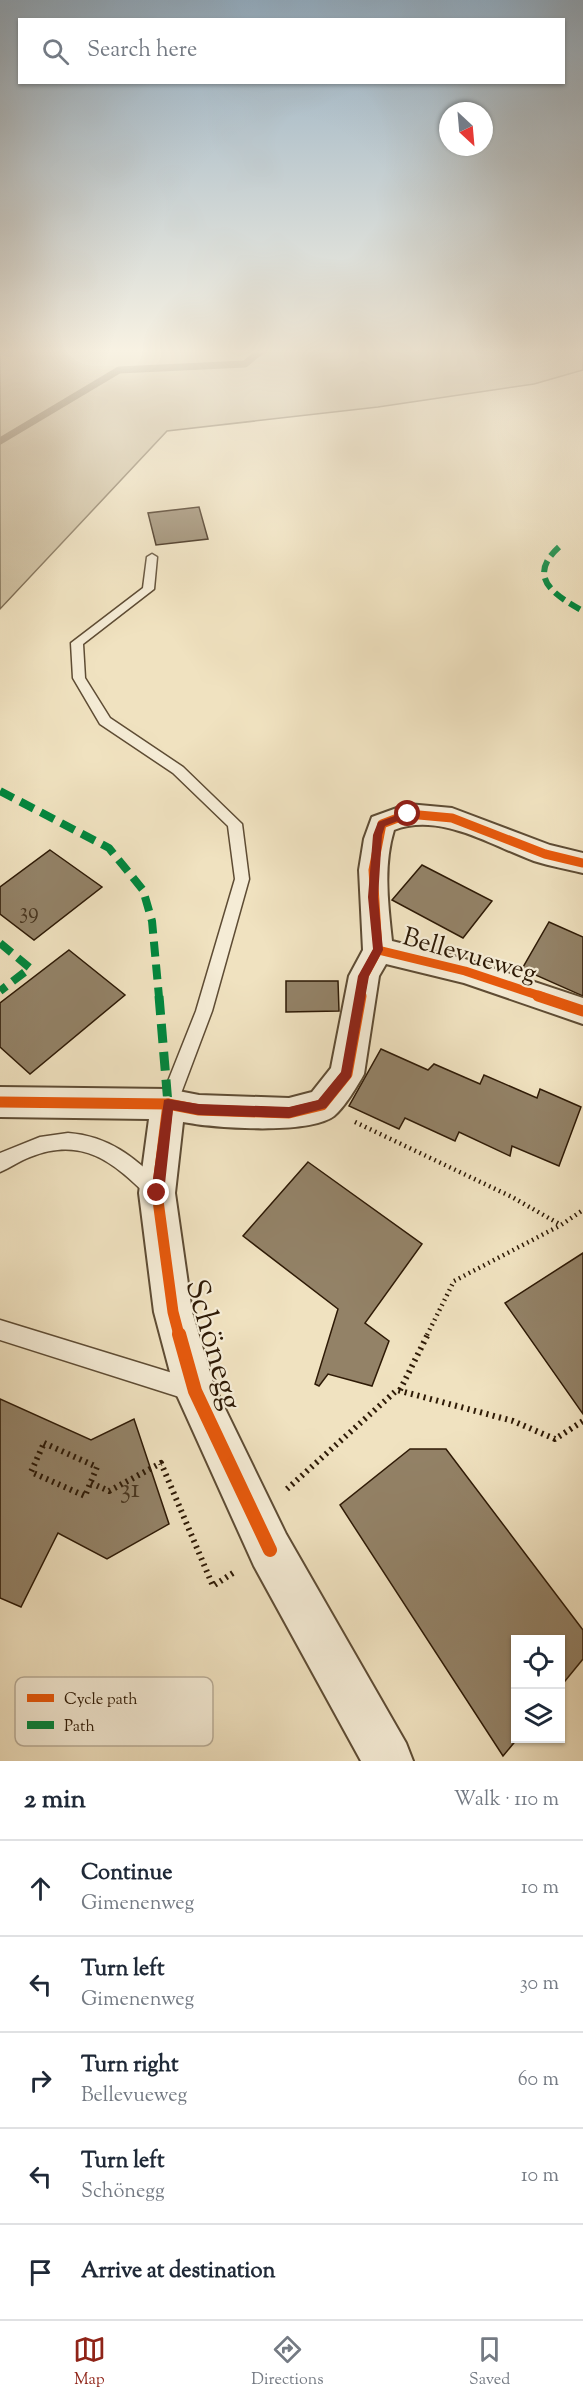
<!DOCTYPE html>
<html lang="en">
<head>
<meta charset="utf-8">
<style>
  :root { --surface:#fff; --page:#f6f6f7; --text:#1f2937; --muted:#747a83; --line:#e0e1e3; --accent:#8f2418 }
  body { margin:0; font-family:"Sorts Mill Goudy",serif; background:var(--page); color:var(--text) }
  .controls { position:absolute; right:18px; bottom:18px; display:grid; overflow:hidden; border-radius:0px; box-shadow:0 2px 4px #0004 }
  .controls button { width:54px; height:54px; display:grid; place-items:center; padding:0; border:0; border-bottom:2px solid var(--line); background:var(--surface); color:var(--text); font:30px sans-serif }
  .compass { position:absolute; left:439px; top:102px; width:54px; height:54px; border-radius:50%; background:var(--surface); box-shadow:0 2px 4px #0004; rotate:154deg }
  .stop { position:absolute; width:18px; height:18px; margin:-14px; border:4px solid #8f2418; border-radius:50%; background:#fff }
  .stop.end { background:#8f2418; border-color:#fff; box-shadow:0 2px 6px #0008 }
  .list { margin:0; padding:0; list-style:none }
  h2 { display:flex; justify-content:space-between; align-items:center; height:78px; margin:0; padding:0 24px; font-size:26px }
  h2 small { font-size:20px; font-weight:400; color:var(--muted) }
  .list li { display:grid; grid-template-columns:39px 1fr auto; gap:18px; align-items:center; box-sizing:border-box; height:96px; padding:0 24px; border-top:2px solid var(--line) }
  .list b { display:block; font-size:22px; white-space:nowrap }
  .list p { margin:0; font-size:20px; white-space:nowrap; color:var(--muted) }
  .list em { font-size:20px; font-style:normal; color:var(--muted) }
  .icon { flex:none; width:33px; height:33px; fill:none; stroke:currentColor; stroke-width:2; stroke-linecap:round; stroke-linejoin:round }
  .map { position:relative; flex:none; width:583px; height:1761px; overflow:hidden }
  .search { position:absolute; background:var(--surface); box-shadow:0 2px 4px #0004; left:18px; right:18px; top:18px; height:66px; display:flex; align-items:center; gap:15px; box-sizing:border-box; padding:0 21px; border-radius:0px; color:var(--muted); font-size:22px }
  .sheet { height:558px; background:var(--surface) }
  nav { display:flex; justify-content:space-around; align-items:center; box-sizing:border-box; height:84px; border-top:2px solid var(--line); background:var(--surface); font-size:16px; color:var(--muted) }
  nav a { display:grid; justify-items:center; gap:3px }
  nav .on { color:var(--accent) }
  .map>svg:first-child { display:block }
  .green { fill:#cfc0a0; stroke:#7e6d53; stroke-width:1.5 }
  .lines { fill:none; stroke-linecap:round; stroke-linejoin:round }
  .stream { stroke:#7b6950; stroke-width:7 }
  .building { fill:#938267; stroke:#2e1a06; stroke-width:1.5 }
  .service-casing { stroke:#5e4c34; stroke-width:3 }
  .minor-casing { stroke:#5e4c34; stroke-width:4 }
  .path-far1 { stroke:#2e1a06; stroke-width:4.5; stroke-dasharray:1.5 4; stroke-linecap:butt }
  .path { stroke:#2e1a06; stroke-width:6; stroke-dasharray:2 4.5; stroke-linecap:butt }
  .service { fill:#f5ecd6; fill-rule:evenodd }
  .minor { fill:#f5ecd6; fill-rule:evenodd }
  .quiet-far2 { stroke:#00873e; stroke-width:6; stroke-dasharray:12 6; stroke-linecap:butt }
  .quiet-far1 { stroke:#00873e; stroke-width:8; stroke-dasharray:15 8; stroke-linecap:butt }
  .quiet { stroke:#00873e; stroke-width:9; stroke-dasharray:19 9; stroke-linecap:butt }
  .cycleway-far2-casing { stroke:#f5ecd6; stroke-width:13 }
  .cycleway-far1-casing { stroke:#f5ecd6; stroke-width:15 }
  .cycleway-casing { stroke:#f5ecd6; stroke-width:18 }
  .cycleway-far2 { stroke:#e8590c; stroke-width:9 }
  .cycleway-far1 { stroke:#e8590c; stroke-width:11 }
  .cycleway { stroke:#e8590c; stroke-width:14 }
  .route { fill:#8f2418 }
  .labels { text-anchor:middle; stroke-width:4.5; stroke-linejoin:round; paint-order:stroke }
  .number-label { font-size:22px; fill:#47341e }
  .street-label { font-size:26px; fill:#2e1a06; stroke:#f5ecd6 }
  .near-number-label { font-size:27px; fill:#47341e }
  .near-street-label { font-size:32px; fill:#2e1a06; stroke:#f5ecd6 }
  .key { fill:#f5ecd6; stroke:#b9ad98; stroke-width:1.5 }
  .key-label { font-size:16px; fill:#2e1a06 }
</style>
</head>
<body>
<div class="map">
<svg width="583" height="1761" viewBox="0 0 583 1761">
  <rect width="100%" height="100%" fill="#f0e2c0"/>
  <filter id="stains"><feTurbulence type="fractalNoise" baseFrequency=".00333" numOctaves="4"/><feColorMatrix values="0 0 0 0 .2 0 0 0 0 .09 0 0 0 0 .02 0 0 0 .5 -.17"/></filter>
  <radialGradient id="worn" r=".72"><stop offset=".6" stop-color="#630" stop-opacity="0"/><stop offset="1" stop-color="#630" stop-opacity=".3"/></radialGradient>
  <path class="green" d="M0,349h583v21l-49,14 -156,23 -211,24 -167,178z"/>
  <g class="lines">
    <path class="stream" d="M0,441l119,-71 126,-6 18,-15"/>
  </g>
  <g class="building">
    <path d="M199,507l9,32 -52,6 -8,-32z"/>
    <path d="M50,850l52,37 -68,53 -34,-26v-27z"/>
    <path d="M422,865l70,36 -29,37 -71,-38z"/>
    <path d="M549,922l34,15v59l-61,-27z"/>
    <path d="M69,950l56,45 -95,79 -30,-27v-44z"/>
    <path d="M286,981h52l1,30 -53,1z"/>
    <path d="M381,1049l47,21 6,-6 46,20 4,-9 53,23 3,-9 41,18 -22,59 -47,-20 -2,10 -51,-24 -4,9 -50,-23 -6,11 -50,-23z"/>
    <path d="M308,1162l114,82 -57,79 24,18 -17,45 -44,-12 -9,12 -4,-2 23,-75 -95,-73z"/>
    <path d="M583,1253v161l-78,-111z"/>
    <path d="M0,1399l91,41 43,-21 35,105 -62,35 -49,-26 -37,74 -21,-9z"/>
    <path d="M410,1449h36l137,181v29l-22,27v-46h-45v98h2l-15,18 -163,-251z"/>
  </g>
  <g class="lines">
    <defs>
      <g id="service">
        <path d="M152,554l5,3 -3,32 -71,55 2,34 25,40 73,49 59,57 7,55 -37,132 -35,93 -3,6 -6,2 -6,-2 -3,-6 37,-93 39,-132 -7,-53 -55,-53 -73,-49 -27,-46 -2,-35 72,-55 4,-31z"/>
        <path d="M68,1133c41,3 66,24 95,52l2,6 -2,6 -7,3 -7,-3c-36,-35 -66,-61 -119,-40 -11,4 -20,11 -30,15v-19l40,-16z"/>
        <path d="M0,1320l192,59 8,3 3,8 -3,8 -8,3 -192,-61z"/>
      </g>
      <path id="minor" d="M408,804l44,4 98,37 33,8v20c-16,-4 -33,-7 -49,-12 -44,-16 -94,-49 -140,-31 -11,36 -6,74 -2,111l73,18 118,39v26l-119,-41 -78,-19 -7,12 -15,98c-6,11 -20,34 -30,42 -25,19 -120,12 -151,6l-8,71 17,119 22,74 72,148 120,209 7,18h-52l-107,-195 -79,-175 -21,-79 -15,-119 10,-74 -149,-2v-30l168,2 31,6 90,3 23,-6 19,-24 18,-92 14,-26 -4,-80 5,-31 8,-22z"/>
    </defs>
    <use href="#service" class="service-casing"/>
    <use href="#minor" class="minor-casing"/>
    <g class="path-far1">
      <path d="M355,1122l157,75 49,28 22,-15"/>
      <path d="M427,1335l27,-54 107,-56"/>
    </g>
    <g class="path">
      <path d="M400,1390l28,-56"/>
      <path d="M44,1443l53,24 -12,29 -54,-24z"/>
      <path d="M91,1483l18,8 52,-28 52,123 23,-15"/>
      <path d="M287,1489l110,-99 116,31 42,18 28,-18"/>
    </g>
    <use href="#service" class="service"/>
    <use href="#minor" class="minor"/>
    <path class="quiet-far2" d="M559,547c-33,30 -5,48 24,64"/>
    <g class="quiet-far1">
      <path d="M0,791l109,57 34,42 9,31 7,76"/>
      <path d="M0,943l30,25 -30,23"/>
    </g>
    <path class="quiet" d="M159,996l9,108"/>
    <defs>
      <g id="cycleway-far2">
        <path d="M378,950l-5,-80 9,-46 26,-10 44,4 93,36 38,9"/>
        <path d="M360,997l4,-21 14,-26 87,21 78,26"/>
      </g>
      <g id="cycleway-far1">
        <path d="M538,996l45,15"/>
        <path d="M0,1102l168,2 31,6 90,3 33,-8 25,-31 14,-78"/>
        <path d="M168,1104l-11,89 16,119 6,23"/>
      </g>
      <path id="cycleway" d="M179,1334l16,57 75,159"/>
    </defs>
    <use href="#cycleway-far2" class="cycleway-far2-casing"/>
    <use href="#cycleway-far1" class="cycleway-far1-casing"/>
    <use href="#cycleway" class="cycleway-casing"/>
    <use href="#cycleway-far2" class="cycleway-far2"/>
    <use href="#cycleway-far1" class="cycleway-far1"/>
    <use href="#cycleway" class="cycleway"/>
  </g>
  <linearGradient id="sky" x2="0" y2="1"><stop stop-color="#91abbf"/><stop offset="0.59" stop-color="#f8f2e3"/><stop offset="1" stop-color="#f8f2e3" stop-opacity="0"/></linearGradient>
  <rect width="583" height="595" fill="url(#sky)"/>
  <path class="route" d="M408,811l4,3 -1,2 -26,10 -3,9 -4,62 5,53 -14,26 -18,101 -25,31 -37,10 -90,-3 -26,-5 -9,83 -7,6 -4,-2 -2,-4 13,-93 4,-1 31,5 90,3 29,-7 23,-28 17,-96 15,-27 -5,-52 5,-62 5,-13z"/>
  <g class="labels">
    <g class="number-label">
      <text x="29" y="918">39</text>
    </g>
    <g class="street-label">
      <text transform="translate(470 954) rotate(16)" y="9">Bellevueweg</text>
    </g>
    <g class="near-number-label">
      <text x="130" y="1497">31</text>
    </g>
    <g class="near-street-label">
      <text transform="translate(215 1344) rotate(74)" y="11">Schönegg</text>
    </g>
  </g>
  <rect x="15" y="1677" width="198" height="69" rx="9" class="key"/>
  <rect x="27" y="1694" width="27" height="8" fill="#e8590c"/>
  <rect x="27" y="1721" width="27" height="8" fill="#00873e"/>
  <g class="key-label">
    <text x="64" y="1704">Cycle path</text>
    <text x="64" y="1731">Path</text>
  </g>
  <rect width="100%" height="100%" filter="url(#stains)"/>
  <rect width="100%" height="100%" fill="url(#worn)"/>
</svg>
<div class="controls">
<button><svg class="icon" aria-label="locate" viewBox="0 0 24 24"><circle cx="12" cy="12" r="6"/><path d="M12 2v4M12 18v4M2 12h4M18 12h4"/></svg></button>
<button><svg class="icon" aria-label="layers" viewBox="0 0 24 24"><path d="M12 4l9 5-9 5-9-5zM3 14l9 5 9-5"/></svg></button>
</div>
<svg class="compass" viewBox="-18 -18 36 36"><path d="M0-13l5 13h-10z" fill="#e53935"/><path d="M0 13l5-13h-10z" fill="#747a83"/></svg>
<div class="stop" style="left:408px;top:814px"></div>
<div class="stop end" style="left:157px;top:1193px"></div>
<div class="search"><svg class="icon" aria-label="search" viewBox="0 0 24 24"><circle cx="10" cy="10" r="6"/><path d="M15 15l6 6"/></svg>Search here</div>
</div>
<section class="sheet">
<h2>2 min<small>Walk · 110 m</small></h2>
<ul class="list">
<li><svg class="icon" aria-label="ahead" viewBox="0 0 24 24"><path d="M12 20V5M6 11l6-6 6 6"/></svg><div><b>Continue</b><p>Gimenenweg</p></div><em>10 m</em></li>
<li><svg class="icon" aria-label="left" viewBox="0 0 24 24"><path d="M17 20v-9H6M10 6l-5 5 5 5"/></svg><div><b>Turn left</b><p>Gimenenweg</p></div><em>30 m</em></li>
<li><svg class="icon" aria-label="right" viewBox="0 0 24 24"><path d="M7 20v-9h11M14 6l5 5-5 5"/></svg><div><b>Turn right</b><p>Bellevueweg</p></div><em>60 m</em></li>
<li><svg class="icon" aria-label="left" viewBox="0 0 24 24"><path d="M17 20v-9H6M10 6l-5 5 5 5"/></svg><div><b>Turn left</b><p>Schönegg</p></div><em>10 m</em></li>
<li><svg class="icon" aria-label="arrive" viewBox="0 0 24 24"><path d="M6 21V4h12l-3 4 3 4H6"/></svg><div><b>Arrive at destination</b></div></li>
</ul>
</section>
<nav>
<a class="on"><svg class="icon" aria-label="map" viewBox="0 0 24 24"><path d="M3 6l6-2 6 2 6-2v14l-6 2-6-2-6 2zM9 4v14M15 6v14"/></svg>Map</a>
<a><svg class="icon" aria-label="directions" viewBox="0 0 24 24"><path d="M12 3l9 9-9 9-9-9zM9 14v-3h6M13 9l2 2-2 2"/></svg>Directions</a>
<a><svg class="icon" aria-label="saved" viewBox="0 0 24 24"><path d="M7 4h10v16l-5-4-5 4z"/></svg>Saved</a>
</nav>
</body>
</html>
